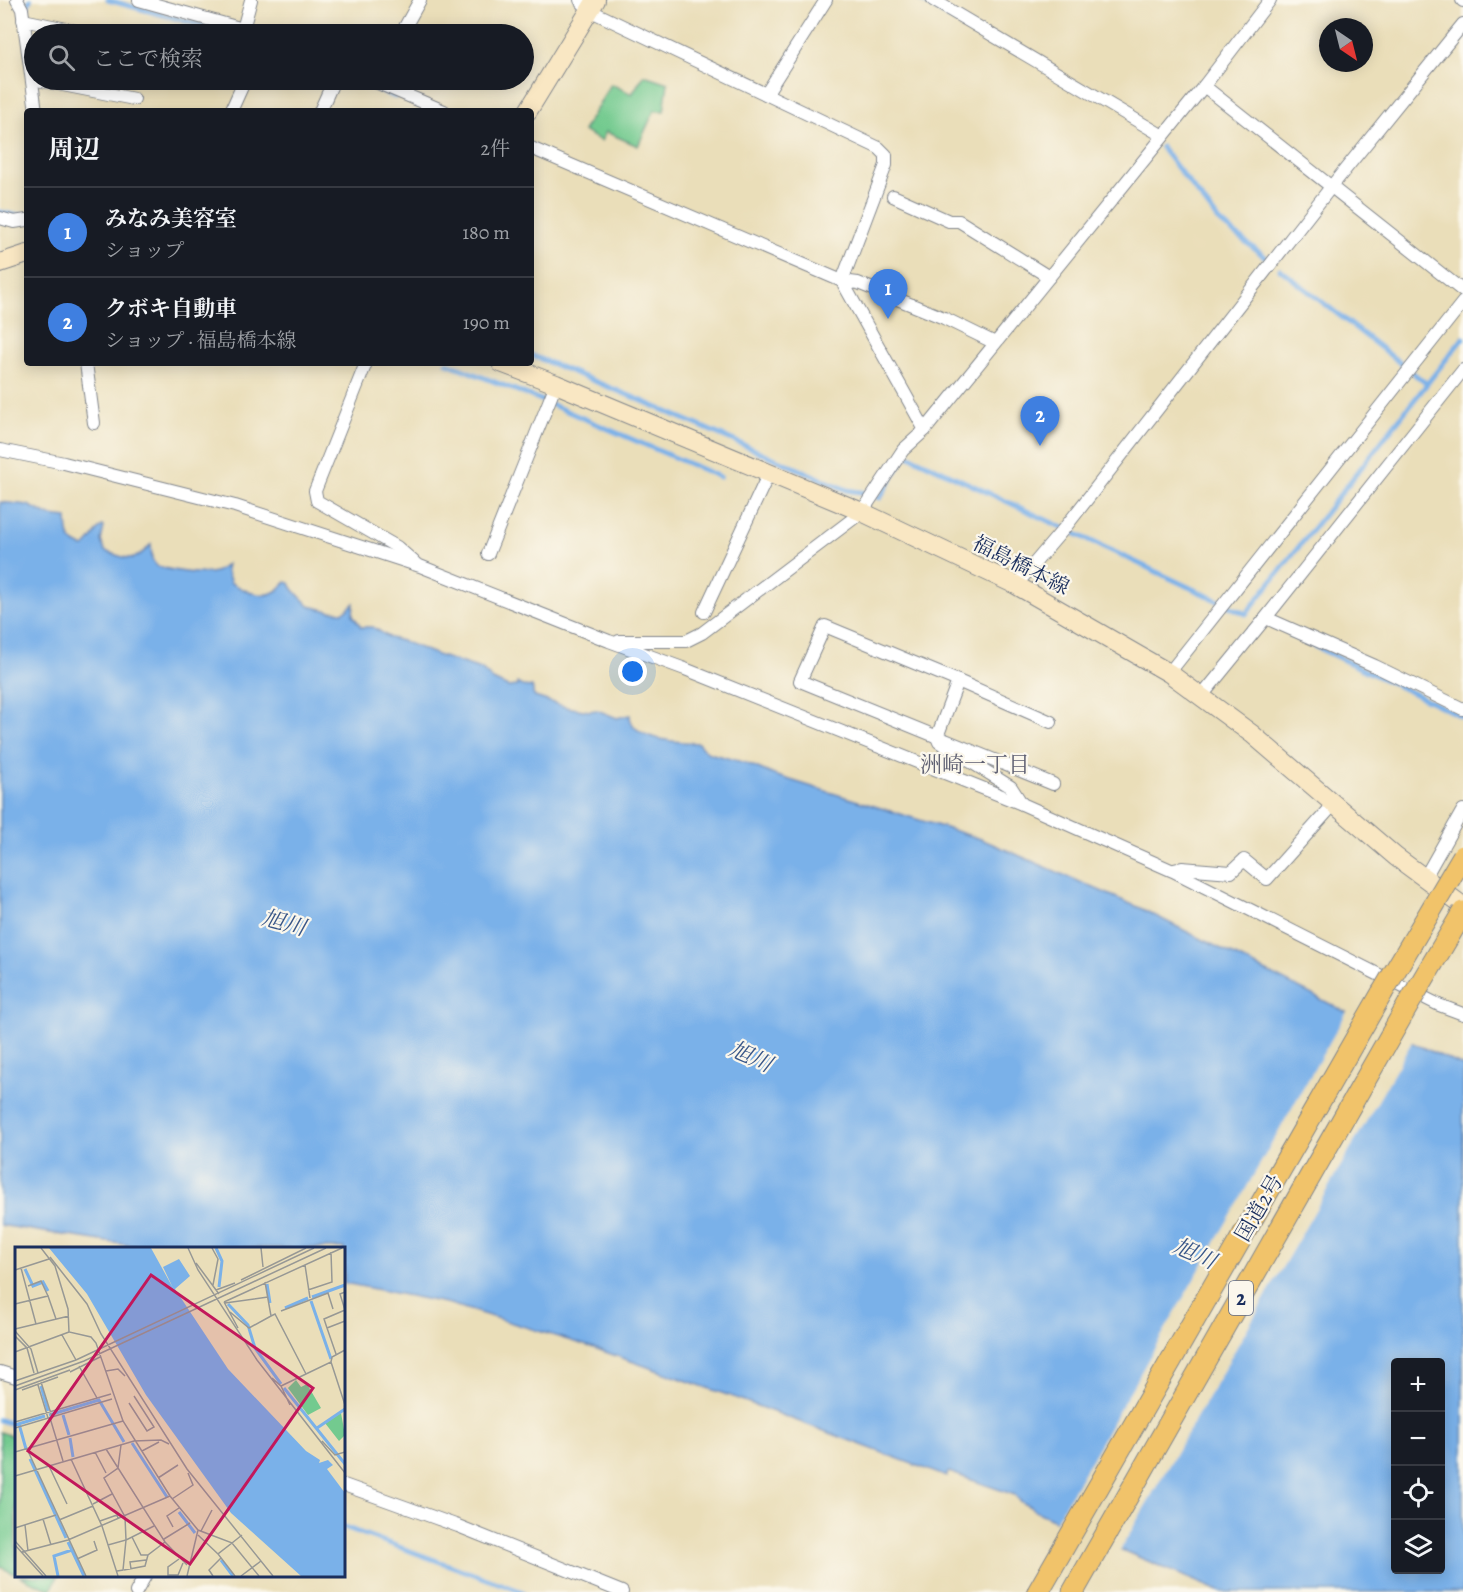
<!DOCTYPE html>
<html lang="ja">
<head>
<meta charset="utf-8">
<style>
  :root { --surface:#171b24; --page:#20242c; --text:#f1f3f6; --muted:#9ea1a6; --line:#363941; --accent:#b45309 }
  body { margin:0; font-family:Alegreya,"Noto Serif JP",serif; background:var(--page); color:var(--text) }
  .controls { position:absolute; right:18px; bottom:18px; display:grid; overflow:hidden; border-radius:6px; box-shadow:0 3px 15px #0003 }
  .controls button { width:54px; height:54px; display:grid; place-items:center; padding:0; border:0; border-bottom:2px solid var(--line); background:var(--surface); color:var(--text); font:30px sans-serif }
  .compass { position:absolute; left:1319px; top:18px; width:54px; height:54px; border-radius:50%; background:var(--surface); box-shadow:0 3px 15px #0003; rotate:145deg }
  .you { position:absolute; left:633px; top:672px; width:21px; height:21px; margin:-15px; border:4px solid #fff; border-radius:50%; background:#1a73e8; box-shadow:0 0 0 9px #1a73e833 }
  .badge { display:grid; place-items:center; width:39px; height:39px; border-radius:50%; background:var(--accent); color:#fff; font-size:20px; font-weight:700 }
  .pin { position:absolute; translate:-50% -50px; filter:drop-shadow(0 2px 3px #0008) }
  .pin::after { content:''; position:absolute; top:32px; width:21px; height:18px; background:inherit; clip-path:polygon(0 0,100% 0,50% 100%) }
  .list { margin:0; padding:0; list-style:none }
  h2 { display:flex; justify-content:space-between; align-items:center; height:78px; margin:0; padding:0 24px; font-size:26px }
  h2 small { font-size:20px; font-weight:400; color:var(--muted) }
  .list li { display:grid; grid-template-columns:39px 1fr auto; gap:18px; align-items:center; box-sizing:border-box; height:90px; padding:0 24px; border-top:2px solid var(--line) }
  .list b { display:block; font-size:22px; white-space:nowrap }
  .list p { margin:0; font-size:20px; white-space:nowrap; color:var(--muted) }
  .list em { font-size:20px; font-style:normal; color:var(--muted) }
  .icon { flex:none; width:33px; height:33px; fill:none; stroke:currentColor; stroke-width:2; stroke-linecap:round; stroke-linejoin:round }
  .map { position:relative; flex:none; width:1463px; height:1592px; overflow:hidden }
  .search { position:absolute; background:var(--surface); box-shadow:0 3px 15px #0003; left:24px; top:24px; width:510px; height:66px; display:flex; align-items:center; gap:15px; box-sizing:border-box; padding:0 21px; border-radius:33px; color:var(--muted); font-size:22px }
  .panel { position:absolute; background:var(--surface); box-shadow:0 3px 15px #0003; left:24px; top:108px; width:510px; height:258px; border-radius:6px }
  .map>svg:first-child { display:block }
  .green { fill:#73ca8f; stroke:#477c76; stroke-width:1.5 }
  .water { fill:#7ab1e9; stroke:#4a70a4; stroke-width:1.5; fill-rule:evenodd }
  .pier { fill:#eadeb9 }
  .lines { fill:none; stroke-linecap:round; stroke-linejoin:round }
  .stream { stroke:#7ab1e9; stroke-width:5 }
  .minor-casing { stroke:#82868c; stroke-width:14 }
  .secondary-casing { stroke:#82868c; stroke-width:20 }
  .trunk-casing { stroke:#82868c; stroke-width:23 }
  .minor { stroke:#fff; stroke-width:12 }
  .secondary { stroke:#f9e7c3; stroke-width:18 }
  .trunk { stroke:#f1c36a; stroke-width:21 }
  .trunk-bridge-casing { stroke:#82868c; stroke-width:23; stroke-linecap:butt }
  .trunk-bridge { stroke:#f1c36a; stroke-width:21 }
  .labels { text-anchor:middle; stroke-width:4.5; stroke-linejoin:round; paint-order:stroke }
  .shield { fill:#fbf7ec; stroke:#5e6b89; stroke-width:1.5 }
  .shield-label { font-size:20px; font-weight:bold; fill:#1b2f5e }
  .street-label { font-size:21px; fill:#1b2f5e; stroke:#fbf7ec }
  .neighbourhood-label { font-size:22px; fill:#5f6072; stroke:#fbf7ec }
  .water-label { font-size:22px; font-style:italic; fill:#385688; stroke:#fbf7ec }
  .inset-river { fill:none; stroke:#7ab1e9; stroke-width:3 }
  .inset-road { fill:none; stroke:#979895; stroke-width:1.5 }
  .view { fill:#c2185b; fill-opacity:0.15; stroke:#c2185b; stroke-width:3 }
  .inset-edge { fill:none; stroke:#1b2f5e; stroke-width:3 }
</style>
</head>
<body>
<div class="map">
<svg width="1463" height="1592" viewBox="0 0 1463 1592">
  <rect width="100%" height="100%" fill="#fbf7ec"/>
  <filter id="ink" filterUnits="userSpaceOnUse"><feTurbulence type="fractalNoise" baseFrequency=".0167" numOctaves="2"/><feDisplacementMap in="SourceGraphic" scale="12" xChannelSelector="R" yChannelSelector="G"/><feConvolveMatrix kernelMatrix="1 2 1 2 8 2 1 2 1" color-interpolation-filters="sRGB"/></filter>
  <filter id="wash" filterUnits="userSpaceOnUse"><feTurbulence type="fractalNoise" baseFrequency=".008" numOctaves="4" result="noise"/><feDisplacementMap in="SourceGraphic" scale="24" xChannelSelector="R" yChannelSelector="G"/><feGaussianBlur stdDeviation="1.35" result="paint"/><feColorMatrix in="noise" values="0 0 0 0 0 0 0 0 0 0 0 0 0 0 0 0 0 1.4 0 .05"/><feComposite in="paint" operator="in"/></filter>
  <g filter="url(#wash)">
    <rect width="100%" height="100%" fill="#eadeb9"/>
    <g class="green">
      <path d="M644,75l24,8 -4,28h-10l-16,35 -32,-14 -5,9 -18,-10 28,-47 21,10z"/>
      <path d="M0,1432l16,5v137l-16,-7z"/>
      <path d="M19,1576h39l-7,14z"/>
    </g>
    <path class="water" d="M0,502l28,3 22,11 17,2c1,16 -1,23 17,29 8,-6 11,-15 18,-21l2,1 -3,14 4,10c22,8 30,13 46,-7l1,15 4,7c13,4 46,10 59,6 4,-1 8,-5 12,-8l-1,6 5,13c11,6 30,17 43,9 5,-2 9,-7 12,-10l4,1c3,10 13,15 19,23l21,5 14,1 10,-9 -1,12 8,12h12l17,11 12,3 38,15 41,13 12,11 15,7 9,-1v-3l5,3 10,1 1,3v4l2,3 31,10 23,4 8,-1 20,8 13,-3c0,26 51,27 68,28l5,6 6,4 37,10 28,12 207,64 159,69 216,109 107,49v526h-242l-104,-44 -82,-37c-6,-7 -15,-7 -20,-16l-66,-23 -2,2v3l-211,-79 -145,-51 -141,-43 -106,-21v-35h-198l-146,-23zM1396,1362h44v208h-44z"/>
    <path class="pier" d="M1348,1010l65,30 -294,512 -65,-28z"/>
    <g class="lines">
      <g class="stream">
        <path d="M108,0l125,34"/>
        <path d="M921,0l47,28"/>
        <path d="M27,7l3,-7"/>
        <path d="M353,80l42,17"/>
        <path d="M1161,147l60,76 47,36"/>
        <path d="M0,212l13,3h12"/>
        <path d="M1280,269l147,115"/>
        <path d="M531,355l109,45 207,90 19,3 14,5 25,-42 3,-1 338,159 217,-276"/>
        <path d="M447,363l96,38 177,76"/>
        <path d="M1291,635l172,82"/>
        <path d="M0,1420l16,5"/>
        <path d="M344,1527l179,65"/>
      </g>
    </g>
  </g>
  <g filter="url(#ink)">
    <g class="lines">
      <defs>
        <g id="minor">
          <path d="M17,0l5,9 14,102"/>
          <path d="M139,0l104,29 14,5"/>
          <path d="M580,0l9,10 290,138 7,7v10l-44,116 83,149"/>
          <path d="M933,0l230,136"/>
          <path d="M1462,0l1,1"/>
          <path d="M23,20l68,14"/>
          <path d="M243,29l8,-29"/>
          <path d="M401,34l19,-34"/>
          <path d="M32,79l102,20"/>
          <path d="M371,80l73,31"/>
          <path d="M1204,86l259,205"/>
          <path d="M766,94l60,-94"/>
          <path d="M231,111l14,-31"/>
          <path d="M320,111l14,-31"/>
          <path d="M531,148l311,133 16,2 86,35 51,25"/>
          <path d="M893,196l56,25h10l90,56"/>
          <path d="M0,218l14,4 13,-2"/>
          <path d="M86,363l8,60"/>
          <path d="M366,363l-51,128 2,10 80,46 17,15"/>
          <path d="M0,450l64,13 171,43 185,60 189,75 76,28 337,135 151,67 266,134 24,9"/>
          <path d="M488,554l68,-170"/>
          <path d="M1016,585l51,-60 264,-338 132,-163"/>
          <path d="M704,612l65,-139"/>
          <path d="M1266,618l109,48 88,43"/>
          <path d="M619,641h67l16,-8 160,-121 41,-62 22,-20 279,-344 66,-86"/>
          <path d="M1169,673l294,-371"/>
          <path d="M958,681l-21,56 2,5 72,45 11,17"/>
          <path d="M1201,697l63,-77 199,-250"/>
          <path d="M1051,722l-93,-41 -133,-55 -25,55 253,103"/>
          <path d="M1174,870l8,-2 49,4 13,-12 23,19 67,-75"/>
          <path d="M1424,879l39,-69"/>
          <path d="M0,1372l16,5"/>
          <path d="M344,1485l114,41 164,66"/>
          <path d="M136,1592l9,-16"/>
        </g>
        <g id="secondary">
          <path d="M528,111l68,-111"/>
          <path d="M0,263l27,-9"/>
          <path d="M501,363l55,21 306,128 154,73 153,88 83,61 144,123 67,49"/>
        </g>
        <g id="trunk">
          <path d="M1038,1592l344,-599"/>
          <path d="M1073,1592l335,-587"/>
        </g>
      </defs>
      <use href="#minor" class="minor-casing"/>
      <use href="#secondary" class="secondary-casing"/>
      <use href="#trunk" class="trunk-casing"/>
      <use href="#minor" class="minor"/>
      <use href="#secondary" class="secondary"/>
      <use href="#trunk" class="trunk"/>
      <defs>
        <g id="trunk-bridge">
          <path d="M1382,993l81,-137"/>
          <path d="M1408,1005l55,-93"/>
        </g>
      </defs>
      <use href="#trunk-bridge" class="trunk-bridge-casing"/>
      <use href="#trunk-bridge" class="trunk-bridge"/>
    </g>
  </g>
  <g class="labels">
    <rect class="shield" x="1229" y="1281" width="24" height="34" rx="4.5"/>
    <g class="shield-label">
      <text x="1241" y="1305">2</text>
    </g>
    <g class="street-label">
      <text transform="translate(1021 565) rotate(27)" y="7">福島橋本線</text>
      <text transform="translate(1259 1208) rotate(-60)" y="7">国道2号</text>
    </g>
    <g class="neighbourhood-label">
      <text x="975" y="772">洲崎一丁目</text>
    </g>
    <g class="water-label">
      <text transform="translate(284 922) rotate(15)" y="8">旭川</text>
      <text transform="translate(751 1056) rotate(24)" y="8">旭川</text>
      <text transform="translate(1195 1253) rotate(24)" y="8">旭川</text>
    </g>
  </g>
  <g transform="translate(15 1247)">
    <rect width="330" height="330" fill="#eadeb9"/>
    <path d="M281,133l5,7 6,-3 14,24 -13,7 -20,-27zM326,166l4,22 -6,6 -14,-18z" fill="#73ca8f"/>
    <path d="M34,1h102l22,40 -10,-21 16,-8 11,17 -15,13 53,80 78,82 14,9 -1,3 9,-3 5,5 -6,4 18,24v83h-44l-70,-63 -85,-118 -59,-101z" fill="#7ab1e9"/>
    <path class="inset-river" d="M201,1l6,13 -3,26M10,22l8,17 10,-4 5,9M252,37l3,19M297,50l33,-12M296,54l20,58M213,57l20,21 7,23 26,36M270,61l23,-10M26,139l7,25M269,141l61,76M34,168l50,-15 25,42M48,168l6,20M4,177l7,25M0,178l30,-9M302,181l28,-19M55,191l3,19M117,196l35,54M15,212l36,79M164,265l16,21M53,295l16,34M206,313l12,16M43,329l-4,-20 18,-6"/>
    <path class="inset-road" d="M26,1l14,18 13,43 1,23 22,5 5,6 27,78 47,75 28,34 34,13 10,-8M173,1l10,22 59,90 88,113M197,1l6,11 -5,26M246,1l2,19M35,10l37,47 14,30 86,135 86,107M181,16l23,31M290,18l5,33M6,21l15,56M0,23l34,-11M226,33l65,-32M250,35l6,34M13,39l13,-5 7,15M201,43l19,-7M293,43l24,-8 -1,-30M209,55l118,-54M209,55l14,26M210,56l43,-6M0,57l33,-8 8,23M330,63l-5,-16 5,-2M266,64l47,-18 5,16M215,65l19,16 22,-12M256,69l4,-2 31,60M312,81l-3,-9 21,-9M0,82l54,-13M0,84l16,18 7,24M47,88l14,25M0,89l12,12 7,25M0,105l54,-20M321,107l-9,-26 18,-7M61,113l238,-112M316,115l14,43M64,119l18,32M91,124l12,-2 7,7M55,125l30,-15M257,131l9,8 50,-24 1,-5 13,-7M0,134l61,-21M26,135l11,35M23,138l10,33M0,139l69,-25 242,-113M266,139l9,19M0,143l55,-20M7,143l36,-13M114,156l18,28 7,-4 -20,-31M35,171l13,43M0,175l96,-28M0,181l97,-29M307,194l13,14 10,-3M12,202l59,127M91,202l59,93 22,23M127,204l17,-9M0,205l108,-31M80,205l11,21M56,212l31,67 16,50M34,219l18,38M0,229l119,-35 27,-1 8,4M143,231l20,-13M157,252l21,-14 -5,-12M78,257l19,-10M28,272l8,26M44,273l34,-14M85,274l17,-6 1,3M10,278l3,26M158,280l-6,-11 12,-8M0,281l41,-13M186,284l11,-21M183,288l20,19M117,290l9,18h7M149,292l26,-16M0,294l31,35M0,298l28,31M93,298l18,-5 -1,-23 -21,-39 14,-10 3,-23M7,305l46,-12 102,-44M62,312l20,-9 -3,-9M164,312l-11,8v8h10l5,-12M116,322l-1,-7 16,-2M109,323l21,-4 3,-11 17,-13M102,324l6,-1 3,-30 28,-14M172,329l11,-46M198,329l-4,-6 12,-12M220,329l-17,-22 14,-11 27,33M226,329l20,-15"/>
    <path class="view" d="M136,28l162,113 -123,176 -162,-113z"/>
    <rect width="330" height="330" class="inset-edge"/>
  </g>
</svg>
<div class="controls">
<button>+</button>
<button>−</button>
<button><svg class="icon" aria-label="locate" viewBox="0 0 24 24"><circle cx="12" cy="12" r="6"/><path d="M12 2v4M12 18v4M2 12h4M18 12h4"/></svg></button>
<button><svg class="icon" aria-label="layers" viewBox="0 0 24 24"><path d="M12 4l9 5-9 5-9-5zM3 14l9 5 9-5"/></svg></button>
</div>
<svg class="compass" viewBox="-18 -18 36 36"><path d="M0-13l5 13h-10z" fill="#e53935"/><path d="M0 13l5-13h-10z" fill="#9ea1a6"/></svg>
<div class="you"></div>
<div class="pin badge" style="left:888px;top:319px;background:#3f7fe0">1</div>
<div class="pin badge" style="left:1040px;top:446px;background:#3f7fe0">2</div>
<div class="search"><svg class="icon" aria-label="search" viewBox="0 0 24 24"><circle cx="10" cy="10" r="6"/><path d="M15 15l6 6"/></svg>ここで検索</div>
<section class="panel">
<h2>周辺<small>2件</small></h2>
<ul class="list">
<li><span class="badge" style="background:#3f7fe0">1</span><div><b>みなみ美容室</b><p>ショップ</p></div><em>180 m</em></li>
<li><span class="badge" style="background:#3f7fe0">2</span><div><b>クボキ自動車</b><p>ショップ · 福島橋本線</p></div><em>190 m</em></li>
</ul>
</section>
</div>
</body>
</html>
